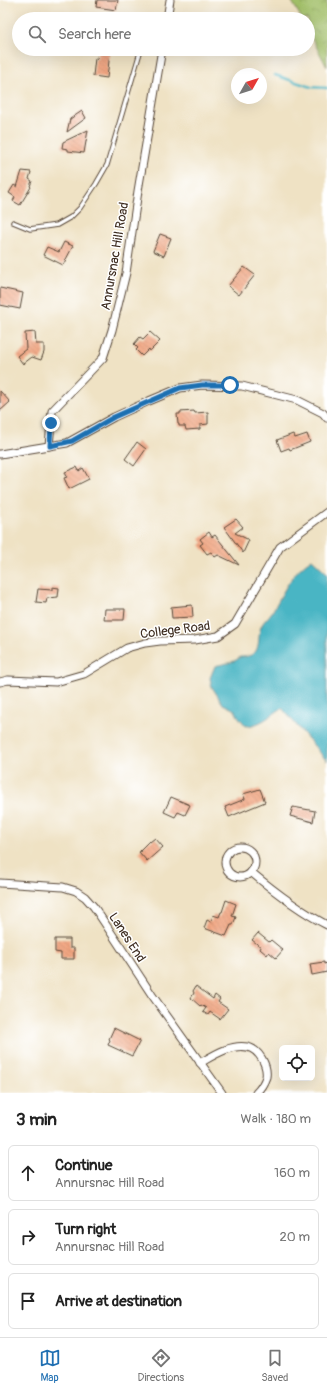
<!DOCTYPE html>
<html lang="en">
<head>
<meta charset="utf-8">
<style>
  :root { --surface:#fff; --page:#f6f6f6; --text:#222; --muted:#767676; --line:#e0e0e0; --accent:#1f6fb2 }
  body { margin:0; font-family:Pangolin,sans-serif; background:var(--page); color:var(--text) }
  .controls { position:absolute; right:12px; bottom:12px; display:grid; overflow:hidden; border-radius:6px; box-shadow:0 4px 16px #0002 }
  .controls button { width:36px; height:36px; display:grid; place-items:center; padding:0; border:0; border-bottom:1px solid var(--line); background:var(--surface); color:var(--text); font:20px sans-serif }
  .compass { position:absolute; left:231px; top:68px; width:36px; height:36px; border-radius:50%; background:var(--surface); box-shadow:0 4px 16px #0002; rotate:51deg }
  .stop { position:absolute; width:12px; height:12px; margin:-9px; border:3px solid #1f6fb2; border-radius:50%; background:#fff }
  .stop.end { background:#1f6fb2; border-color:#fff; box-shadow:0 1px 4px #0008 }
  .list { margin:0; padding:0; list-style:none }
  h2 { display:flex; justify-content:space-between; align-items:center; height:52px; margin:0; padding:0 16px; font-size:17px }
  h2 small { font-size:13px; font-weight:400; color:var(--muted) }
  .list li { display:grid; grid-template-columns:26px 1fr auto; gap:12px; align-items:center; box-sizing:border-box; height:56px; margin:0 8px 8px; padding:0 8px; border:1px solid var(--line); border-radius:6px }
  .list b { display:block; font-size:15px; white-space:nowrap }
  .list p { margin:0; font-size:13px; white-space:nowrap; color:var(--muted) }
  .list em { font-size:13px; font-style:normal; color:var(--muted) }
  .icon { flex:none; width:22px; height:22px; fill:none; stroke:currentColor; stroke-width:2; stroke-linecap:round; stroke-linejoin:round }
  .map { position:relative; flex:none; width:327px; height:1093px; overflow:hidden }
  .search { position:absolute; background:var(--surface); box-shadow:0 4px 16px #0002; left:12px; right:12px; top:12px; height:44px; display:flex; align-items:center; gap:10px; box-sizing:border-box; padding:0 14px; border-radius:22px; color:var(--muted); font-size:15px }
  .sheet { height:244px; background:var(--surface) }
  nav { display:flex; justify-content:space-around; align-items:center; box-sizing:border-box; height:56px; border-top:1px solid var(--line); background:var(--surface); font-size:11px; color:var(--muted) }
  nav a { display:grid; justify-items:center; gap:2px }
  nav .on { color:var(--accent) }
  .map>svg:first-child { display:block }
  .park { fill:url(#park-crowns); stroke:#6e7442 }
  .water { fill:#48b5c4; stroke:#427071 }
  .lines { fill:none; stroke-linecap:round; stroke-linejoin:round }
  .stream { stroke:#48b5c4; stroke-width:2.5 }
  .building { fill:url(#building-back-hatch) }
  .service-casing { stroke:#564637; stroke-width:5.5 }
  .minor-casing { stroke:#564637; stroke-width:9 }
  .service { stroke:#fff; stroke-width:3.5 }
  .minor { stroke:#fff; stroke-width:7 }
  .route { stroke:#1f6fb2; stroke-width:5 }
  .labels { text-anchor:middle; stroke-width:3; stroke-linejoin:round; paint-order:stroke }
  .street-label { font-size:13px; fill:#3b2a1e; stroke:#fff }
</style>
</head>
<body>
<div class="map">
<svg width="327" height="1093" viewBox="0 0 327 1093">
  <defs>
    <pattern id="park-crowns" width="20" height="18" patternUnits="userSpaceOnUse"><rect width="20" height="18" fill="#a0be66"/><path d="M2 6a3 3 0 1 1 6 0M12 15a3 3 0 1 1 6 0" fill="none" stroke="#849b53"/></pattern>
    <pattern id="building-back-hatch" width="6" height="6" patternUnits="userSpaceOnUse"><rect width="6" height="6" fill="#f1a37e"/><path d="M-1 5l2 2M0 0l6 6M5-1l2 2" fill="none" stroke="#c48567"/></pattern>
  </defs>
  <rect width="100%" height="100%" fill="#fff"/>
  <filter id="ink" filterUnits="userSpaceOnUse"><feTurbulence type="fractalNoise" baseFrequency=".025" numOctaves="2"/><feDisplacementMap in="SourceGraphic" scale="8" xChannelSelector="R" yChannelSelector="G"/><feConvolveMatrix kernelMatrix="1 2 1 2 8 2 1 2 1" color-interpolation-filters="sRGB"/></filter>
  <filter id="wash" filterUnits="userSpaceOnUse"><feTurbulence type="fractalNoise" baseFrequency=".012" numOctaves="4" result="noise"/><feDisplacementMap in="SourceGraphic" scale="16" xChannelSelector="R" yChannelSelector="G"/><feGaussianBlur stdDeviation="0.9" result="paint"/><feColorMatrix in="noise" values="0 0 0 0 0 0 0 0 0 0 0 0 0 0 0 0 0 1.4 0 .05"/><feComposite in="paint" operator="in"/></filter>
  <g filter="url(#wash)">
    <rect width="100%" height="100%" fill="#efe2c4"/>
    <path class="park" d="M291,0h36v67l-19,-36v-12h-6z"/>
    <path class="water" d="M312,559l15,14v188l-45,-53c-11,7 -21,17 -36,18l-8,-10 -3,-6 -12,-6 -11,-17 -2,-9 5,-12c7,-2 20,-3 25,-9 6,0 12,-1 16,-6 4,-7 2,-17 5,-24 2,-6 8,-10 11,-15 12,-20 19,-40 40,-53z"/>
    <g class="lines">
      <path class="stream" d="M275,75l36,12 16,1"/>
    </g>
    <g id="blocks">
      <g class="building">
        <path d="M97,0h21l-2,10 -20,-3z"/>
        <path d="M98,50l12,2 -3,26 -14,-2 2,-18 2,1z"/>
        <path d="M82,111l4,7 -19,14 3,-13z"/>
        <path d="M88,130l-4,23 -16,-2v-2l-6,-1 1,-6z"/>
        <path d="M22,171l9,1 -2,7 3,2 -2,5 1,1 -11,18 -7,-4 2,-4 -6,-4 5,-8 3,2z"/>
        <path d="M160,234l11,4 -7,18 -11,-5z"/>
        <path d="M64,242l9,4 -10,19 -20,-10 4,-8 12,5z"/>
        <path d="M244,267l11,8 -16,20 -11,-9z"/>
        <path d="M0,288l23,5 -3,16 -20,-4z"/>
        <path d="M35,332l1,12h8v8l-3,8 -9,-3 -9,7 -6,-8 9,-7 -1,-16z"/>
        <path d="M150,332l10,9 -10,10 -1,-2 -7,7 -6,-6 2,-2 -4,-4 6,-7 3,2z"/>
        <path d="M0,391l10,11 -10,9z"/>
        <path d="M194,411l1,2 13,-1v12l-8,1v4l-14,1 -1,-4h-6v-2h-1l-1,-10h3v-2z"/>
        <path d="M293,434l2,4 12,-4 3,8 -20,8 -1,-2 -8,3 -4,-11z"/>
        <path d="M137,442l9,7 -12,17 -9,-7z"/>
        <path d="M77,467l2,4 4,-3 6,11 -20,10 -5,-11 3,-1 -2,-5z"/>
        <path d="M236,519l7,8 -8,6 14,7 -6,13 -19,-26z"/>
        <path d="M209,532l3,5 3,-2 24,30 -21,-10 -3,2 -4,-5 -4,2 -7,-9 3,-2 -3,-4z"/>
        <path d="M52,587l7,1 -1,9 -11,1 -1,5 -10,-1 2,-13 14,1z"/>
        <path d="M192,605l1,12 -21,1 -1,-11z"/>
        <path d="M105,609h20l-1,11h-20z"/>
        <path d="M260,789l5,13 -36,15 -4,-10 20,-8 -2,-5z"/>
        <path d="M171,797l19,8 -5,10 -7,-3 -3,5 -11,-5z"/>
        <path d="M293,807l22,4 -2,11 -23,-6z"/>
        <path d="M155,838l8,9 -16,14 -8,-9 2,-1 -1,-1 9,-9 1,1z"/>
        <path d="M226,900l10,4 -4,12 4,1 -3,8h-2l-5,11 -22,-8 3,-8 4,2 2,-7 6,2 2,-5h1z"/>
        <path d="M258,933l11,9 2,-2 12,10 -7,8 -7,-6 -2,3 -7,-6 1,-2 -9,-7z"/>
        <path d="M55,939h15v9h4v11h-13v-6l-6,-1z"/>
        <path d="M324,962v2l3,-1v9l-15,3 -2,-11z"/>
        <path d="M196,986l17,13 2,-4 5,4 -2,3 10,7 -8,10 -10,-7 -2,3 -5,-3 3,-4 -5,-3 -1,1 -9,-8 3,-5 -1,-2z"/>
        <path d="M114,1028l26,13 -8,15 -24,-11 2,-5 -1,-1z"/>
      </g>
    </g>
  </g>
  <g filter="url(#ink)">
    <use href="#blocks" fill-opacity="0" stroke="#564637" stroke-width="1"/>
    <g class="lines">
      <defs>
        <g id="service">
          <path d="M156,19l2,-2 9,-2"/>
          <path d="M13,222l17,7 27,-4 14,-8 9,-9 16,-24 11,-19 34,-116"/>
        </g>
        <g id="minor">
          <path d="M167,19l3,-19"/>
          <path d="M49,446l3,-35 51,-53 9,-28 14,-57 12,-82 24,-142"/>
          <path d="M0,454l67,-11 47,-26 35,-16 31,-13 22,-3 40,1 55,14 26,13 4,5"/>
          <path d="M0,682l8,-2 48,2 28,-8 43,-26 18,-5 15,-2 35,-1 23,-4 17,-12 45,-77 47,-35"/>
          <circle cx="240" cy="862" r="15"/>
          <path d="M251,872c24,20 49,39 76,53"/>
          <path d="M0,883l63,4 13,4 9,6 9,10 10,15 48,73 70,98"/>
          <path d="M200,1063c14,-8 31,-19 47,-16 12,2 21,19 19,30 -2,6 -6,12 -10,16"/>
        </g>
      </defs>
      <use href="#service" class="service-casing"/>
      <use href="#minor" class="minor-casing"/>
      <use href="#service" class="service"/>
      <use href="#minor" class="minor"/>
    </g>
  </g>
  <g class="lines" filter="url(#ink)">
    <path class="route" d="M51,423l-1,23 22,-5 42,-24 66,-29 22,-3h28"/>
  </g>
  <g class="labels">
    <g class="street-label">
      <text transform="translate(114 256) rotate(-80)" y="5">Annursnac Hill Road</text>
      <text transform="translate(175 629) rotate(-7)" y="5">College Road</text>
      <text transform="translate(128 937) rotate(57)" y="5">Lanes End</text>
    </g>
  </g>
</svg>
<div class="controls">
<button><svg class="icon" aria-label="locate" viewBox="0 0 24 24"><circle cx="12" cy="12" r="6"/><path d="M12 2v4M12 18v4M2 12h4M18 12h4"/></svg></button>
</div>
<svg class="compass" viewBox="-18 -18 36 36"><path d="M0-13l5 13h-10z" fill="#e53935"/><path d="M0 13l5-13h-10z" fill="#767676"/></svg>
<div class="stop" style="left:230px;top:385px"></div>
<div class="stop end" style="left:51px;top:423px"></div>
<div class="search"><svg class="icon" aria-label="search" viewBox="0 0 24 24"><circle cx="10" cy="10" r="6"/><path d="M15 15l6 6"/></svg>Search here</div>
</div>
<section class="sheet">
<h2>3 min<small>Walk · 180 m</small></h2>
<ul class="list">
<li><svg class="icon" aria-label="ahead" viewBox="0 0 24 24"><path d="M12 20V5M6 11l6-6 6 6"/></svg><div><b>Continue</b><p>Annursnac Hill Road</p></div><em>160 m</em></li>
<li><svg class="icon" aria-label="right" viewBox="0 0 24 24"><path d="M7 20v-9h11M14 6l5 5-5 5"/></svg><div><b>Turn right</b><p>Annursnac Hill Road</p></div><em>20 m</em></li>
<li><svg class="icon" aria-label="arrive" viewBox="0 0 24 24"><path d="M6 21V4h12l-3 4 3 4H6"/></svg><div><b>Arrive at destination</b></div></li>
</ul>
</section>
<nav>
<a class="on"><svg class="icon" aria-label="map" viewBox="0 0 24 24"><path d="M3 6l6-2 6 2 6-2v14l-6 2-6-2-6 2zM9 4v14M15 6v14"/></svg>Map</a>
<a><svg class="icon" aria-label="directions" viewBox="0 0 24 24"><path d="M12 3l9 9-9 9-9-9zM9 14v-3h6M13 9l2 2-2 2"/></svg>Directions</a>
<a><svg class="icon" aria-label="saved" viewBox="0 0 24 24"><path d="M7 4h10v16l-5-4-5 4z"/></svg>Saved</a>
</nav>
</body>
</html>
